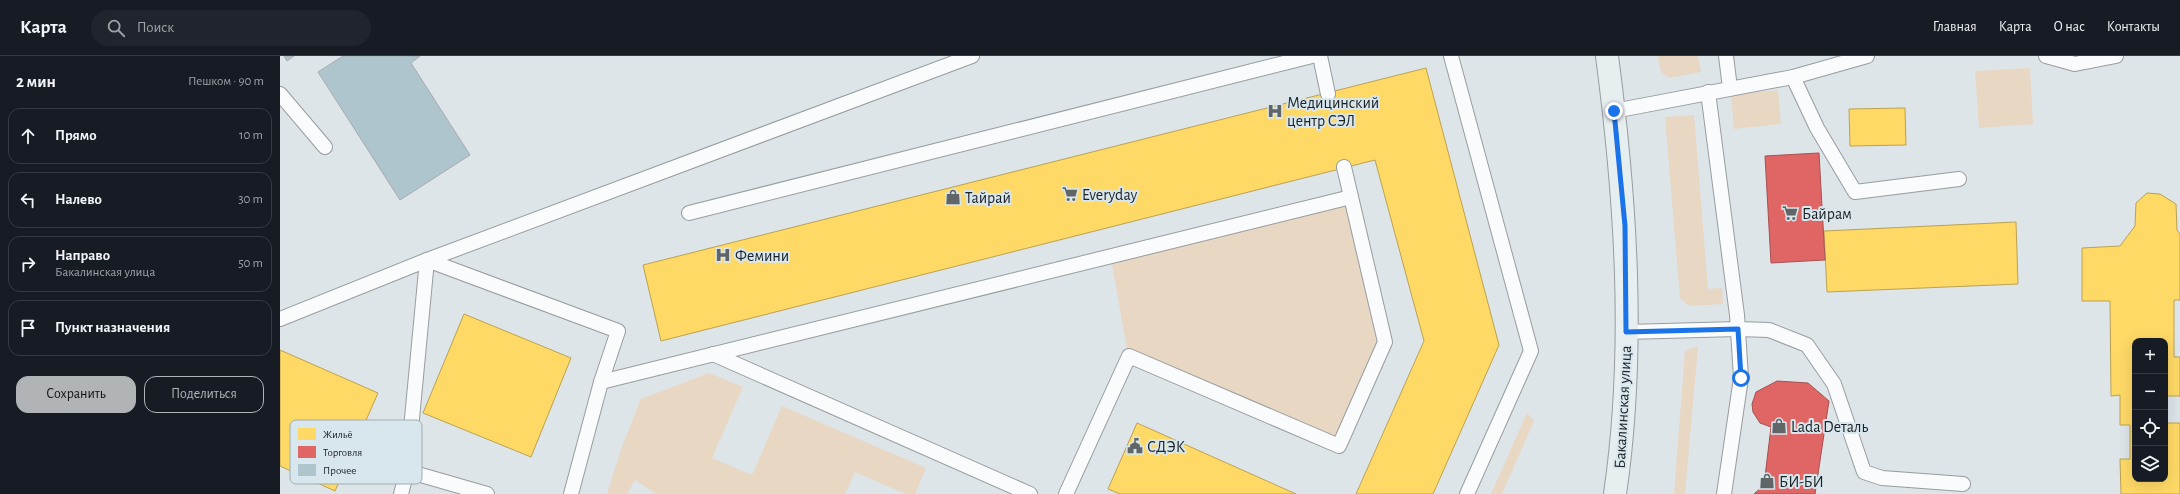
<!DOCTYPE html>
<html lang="ru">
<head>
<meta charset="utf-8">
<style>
  :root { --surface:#171b24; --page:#20242c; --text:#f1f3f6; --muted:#9ea1a6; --line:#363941; --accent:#b0b4b6 }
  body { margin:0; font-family:"Alegreya Sans",sans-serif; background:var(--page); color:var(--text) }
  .controls { position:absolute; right:12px; bottom:12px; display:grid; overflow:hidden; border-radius:8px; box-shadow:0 4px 16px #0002 }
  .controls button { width:36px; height:36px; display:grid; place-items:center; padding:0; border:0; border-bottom:1px solid var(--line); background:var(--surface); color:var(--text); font:20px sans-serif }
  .stop { position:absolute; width:12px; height:12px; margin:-9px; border:3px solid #1a73e8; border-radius:50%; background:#fff }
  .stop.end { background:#1a73e8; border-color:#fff; box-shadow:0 1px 4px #0008 }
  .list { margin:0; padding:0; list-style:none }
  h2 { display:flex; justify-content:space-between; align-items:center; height:52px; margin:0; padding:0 16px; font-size:17px }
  h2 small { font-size:13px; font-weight:400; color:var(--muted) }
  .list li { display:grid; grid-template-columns:26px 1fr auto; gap:12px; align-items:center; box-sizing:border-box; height:56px; margin:0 8px 8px; padding:0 8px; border:1px solid var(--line); border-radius:12px }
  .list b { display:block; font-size:15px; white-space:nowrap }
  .list p { margin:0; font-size:13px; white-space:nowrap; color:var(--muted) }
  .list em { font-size:13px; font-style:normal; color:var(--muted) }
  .actions { display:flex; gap:8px; padding:12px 16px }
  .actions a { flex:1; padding:9px 0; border:1px solid var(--accent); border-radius:12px; text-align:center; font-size:14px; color:var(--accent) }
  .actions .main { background:var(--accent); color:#111 }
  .icon { flex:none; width:22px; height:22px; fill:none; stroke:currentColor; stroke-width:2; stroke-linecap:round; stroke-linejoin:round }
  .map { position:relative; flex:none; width:1900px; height:438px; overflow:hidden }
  header { display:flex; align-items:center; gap:24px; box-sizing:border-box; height:56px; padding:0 20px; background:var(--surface); border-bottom:1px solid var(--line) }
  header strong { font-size:19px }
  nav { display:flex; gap:22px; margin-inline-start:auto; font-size:14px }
  .search { width:280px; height:36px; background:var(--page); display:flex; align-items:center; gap:10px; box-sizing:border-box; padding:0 14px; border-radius:22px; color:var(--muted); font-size:15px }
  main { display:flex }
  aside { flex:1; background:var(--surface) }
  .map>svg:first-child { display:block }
  .green { fill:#e8d7c3 }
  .homes { fill:#ffd966; stroke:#bba252 }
  .shops { fill:#e06666; stroke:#a55152 }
  .building { fill:#afc5ce; stroke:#a6acaf }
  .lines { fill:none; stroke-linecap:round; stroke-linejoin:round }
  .service-casing { stroke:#979c9f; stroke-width:16 }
  .secondary-casing { stroke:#979c9f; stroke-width:24 }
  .service { stroke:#fafbfc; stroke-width:14 }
  .secondary { stroke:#e7eef0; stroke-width:22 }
  .route { stroke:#1a73e8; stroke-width:5 }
  .labels { text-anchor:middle; stroke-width:4; stroke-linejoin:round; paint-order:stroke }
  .poi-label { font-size:16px; fill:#1c2123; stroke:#d8e6ed; text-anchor:start }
  .street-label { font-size:16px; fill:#1c2123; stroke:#d8e6ed }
  .key { fill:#d8e6ed; stroke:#a0abb0; stroke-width:1 }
  .key-label { font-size:11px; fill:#1c2123 }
</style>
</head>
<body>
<header>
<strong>Карта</strong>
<div class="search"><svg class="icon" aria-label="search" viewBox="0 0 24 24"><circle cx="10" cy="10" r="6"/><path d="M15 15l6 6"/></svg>Поиск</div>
<nav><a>Главная</a><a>Карта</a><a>О нас</a><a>Контакты</a></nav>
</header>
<main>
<aside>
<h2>2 мин<small>Пешком · 90 m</small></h2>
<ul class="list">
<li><svg class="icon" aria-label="ahead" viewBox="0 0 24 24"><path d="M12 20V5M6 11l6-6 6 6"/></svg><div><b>Прямо</b></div><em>10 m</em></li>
<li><svg class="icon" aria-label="left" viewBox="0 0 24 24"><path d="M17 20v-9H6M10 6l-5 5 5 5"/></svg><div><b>Налево</b></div><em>30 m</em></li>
<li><svg class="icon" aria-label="right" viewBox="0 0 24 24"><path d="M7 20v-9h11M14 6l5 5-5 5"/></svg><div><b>Направо</b><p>Бакалинская улица</p></div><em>50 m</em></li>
<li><svg class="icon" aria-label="arrive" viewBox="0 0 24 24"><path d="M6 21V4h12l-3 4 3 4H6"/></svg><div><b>Пункт назначения</b></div></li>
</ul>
<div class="actions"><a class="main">Сохранить</a><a>Поделиться</a></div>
</aside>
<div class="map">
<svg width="1900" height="438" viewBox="0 0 1900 438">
  <rect width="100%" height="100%" fill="#dde5e8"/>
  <g class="green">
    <path d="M1378,0h40l3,16 -31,6 -9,-6z"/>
    <path d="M1750,12l3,56 -54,4 -4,-57z"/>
    <path d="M1498,34l3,34 -47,5 -3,-34z"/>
    <path d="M1414,59l14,174 14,-1 1,16 -34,2 -9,-8 -15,-181z"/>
    <path d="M1065,143l33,143 -42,95 -209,-87 -15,-86z"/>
    <path d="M1418,290l-13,148h-11l11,-143z"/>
    <path d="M429,317l34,14 -31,71 40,17 30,-69 144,62 -11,26h-9l-51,-22 -10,22h-189l-21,-14 -8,14h-20l14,-45 20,-50z"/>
    <path d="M1247,357l7,8 -32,73h-11z"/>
  </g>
  <g class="homes">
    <path d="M1146,12l73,277 -66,149h-77l68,-153 -49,-181 -714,181 -18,-76z"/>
    <path d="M1625,52l1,37 -56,1 -1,-37z"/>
    <path d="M1867,137l13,1 16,10 1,26 3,4v66h-6v57h6v39h-15v-55h-30v138h30v-56h15v71h-59l-1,-35h10v-34h-10v-30l-9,1 -1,-95h-28v-53l38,-2 15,-20 1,-23z"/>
    <path d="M1736,166l2,62 -191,8 -3,-61z"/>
    <path d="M184,258l107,44 -40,99 -108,-44z"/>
    <path d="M0,294l98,43 -43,98 -55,-25z"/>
    <path d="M857,367l159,71h-176l-12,-5z"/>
  </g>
  <g class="shops">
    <path d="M1539,97l6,107 -54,3 -6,-107z"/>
    <path d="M1497,325l31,2 21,18 -14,93h-61l10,-9 7,-58 -11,-4 -7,-11 -1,-8 4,-12z"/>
  </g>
  <g class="building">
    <path d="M4,0h10l-7,5z"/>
    <path d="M63,0h77l-9,7 59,92 -70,45 -82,-128z"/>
  </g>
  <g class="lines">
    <defs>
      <g id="service">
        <path d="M1040,0l8,38"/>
        <path d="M1171,0l80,295 -64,143"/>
        <path d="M1446,0l4,32"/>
        <path d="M1766,0l29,8 41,-8"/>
        <path d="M1513,21l24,51 38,64 104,-13"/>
        <path d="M1428,36l29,223 4,63 -17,116"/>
        <path d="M0,38l45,53"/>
        <path d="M1334,55l179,-34 74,-21"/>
        <path d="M409,157l623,-157"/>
        <path d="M0,263l147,-59 545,-204"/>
        <path d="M1346,276l112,-3 31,1 38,15 27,39 30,88 18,6 81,6"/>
        <path d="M433,298l317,140"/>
        <path d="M321,326l750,-185"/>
        <path d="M121,438l6,-23"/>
        <path d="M207,438l-80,-23 20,-211 191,71 -17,51 -30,112"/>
        <path d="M786,438l63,-138 210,90 46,-104 -41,-175"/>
      </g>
      <path id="secondary" d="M1327,0c19,144 29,294 8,438"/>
    </defs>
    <use href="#service" class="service-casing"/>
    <use href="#secondary" class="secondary-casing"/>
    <use href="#service" class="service"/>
    <use href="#secondary" class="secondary"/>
  </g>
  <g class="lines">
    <path class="route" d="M1334,55l11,115 1,106 112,-3 3,49"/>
  </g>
  <defs>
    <symbol id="hospital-bare" viewBox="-9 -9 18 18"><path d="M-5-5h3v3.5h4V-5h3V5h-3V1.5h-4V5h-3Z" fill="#606668" stroke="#d8e6ed" stroke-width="2.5" paint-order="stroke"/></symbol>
    <symbol id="supermarket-bare" viewBox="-9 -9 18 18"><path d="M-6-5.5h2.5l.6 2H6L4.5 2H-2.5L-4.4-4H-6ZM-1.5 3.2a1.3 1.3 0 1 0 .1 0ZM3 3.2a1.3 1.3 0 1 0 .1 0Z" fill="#606668" stroke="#d8e6ed" stroke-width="2.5" paint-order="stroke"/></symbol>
    <symbol id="shop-bare" viewBox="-9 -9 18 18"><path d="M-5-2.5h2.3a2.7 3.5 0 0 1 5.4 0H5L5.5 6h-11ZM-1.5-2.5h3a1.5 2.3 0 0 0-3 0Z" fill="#606668" stroke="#d8e6ed" stroke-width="2.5" paint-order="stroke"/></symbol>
    <symbol id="civic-bare" viewBox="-9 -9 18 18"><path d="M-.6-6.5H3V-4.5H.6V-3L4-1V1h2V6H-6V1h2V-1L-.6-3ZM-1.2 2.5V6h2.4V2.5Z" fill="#606668" stroke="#d8e6ed" stroke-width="2.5" paint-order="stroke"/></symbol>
  </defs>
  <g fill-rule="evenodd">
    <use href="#hospital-bare" x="984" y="44" width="22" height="22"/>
    <use href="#supermarket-bare" x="779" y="127" width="22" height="22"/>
    <use href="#shop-bare" x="662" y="130" width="22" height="22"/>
    <use href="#supermarket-bare" x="1499" y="146" width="22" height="22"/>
    <use href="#hospital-bare" x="432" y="188" width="22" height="22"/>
    <use href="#shop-bare" x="1488" y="359" width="22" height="22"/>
    <use href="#civic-bare" x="844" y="379" width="22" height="22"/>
    <use href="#shop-bare" x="1476" y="414" width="22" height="22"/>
  </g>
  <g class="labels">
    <g class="poi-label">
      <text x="1007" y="52">Медицинский<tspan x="1007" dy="18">центр СЭЛ</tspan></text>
      <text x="802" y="144">Everyday</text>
      <text x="685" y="147">Тайрай</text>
      <text x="1522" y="163">Байрам</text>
      <text x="455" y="205">Фемини</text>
      <text x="1511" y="376">Lada Dеталь</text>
      <text x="867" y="396">СДЭК</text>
      <text x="1499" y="431">БИ-БИ</text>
    </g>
    <g class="street-label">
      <text transform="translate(1342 351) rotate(-87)" y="6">Бакалинская улица</text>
    </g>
  </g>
  <rect x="10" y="364" width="132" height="64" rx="6" class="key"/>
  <rect x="18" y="372" width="18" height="12" fill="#ffd966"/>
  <rect x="18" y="390" width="18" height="12" fill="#e06666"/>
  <rect x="18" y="408" width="18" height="12" fill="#afc5ce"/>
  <g class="key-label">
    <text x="43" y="382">Жильё</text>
    <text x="43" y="400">Торговля</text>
    <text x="43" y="418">Прочее</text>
  </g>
</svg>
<div class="controls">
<button>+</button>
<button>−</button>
<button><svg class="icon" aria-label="locate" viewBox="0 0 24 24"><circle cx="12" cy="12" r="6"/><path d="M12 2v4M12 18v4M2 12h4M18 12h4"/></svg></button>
<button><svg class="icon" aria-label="layers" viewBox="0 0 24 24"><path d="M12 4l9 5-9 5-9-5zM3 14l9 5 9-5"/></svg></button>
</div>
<div class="stop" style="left:1461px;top:322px"></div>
<div class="stop end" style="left:1334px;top:55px"></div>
</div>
</main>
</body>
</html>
